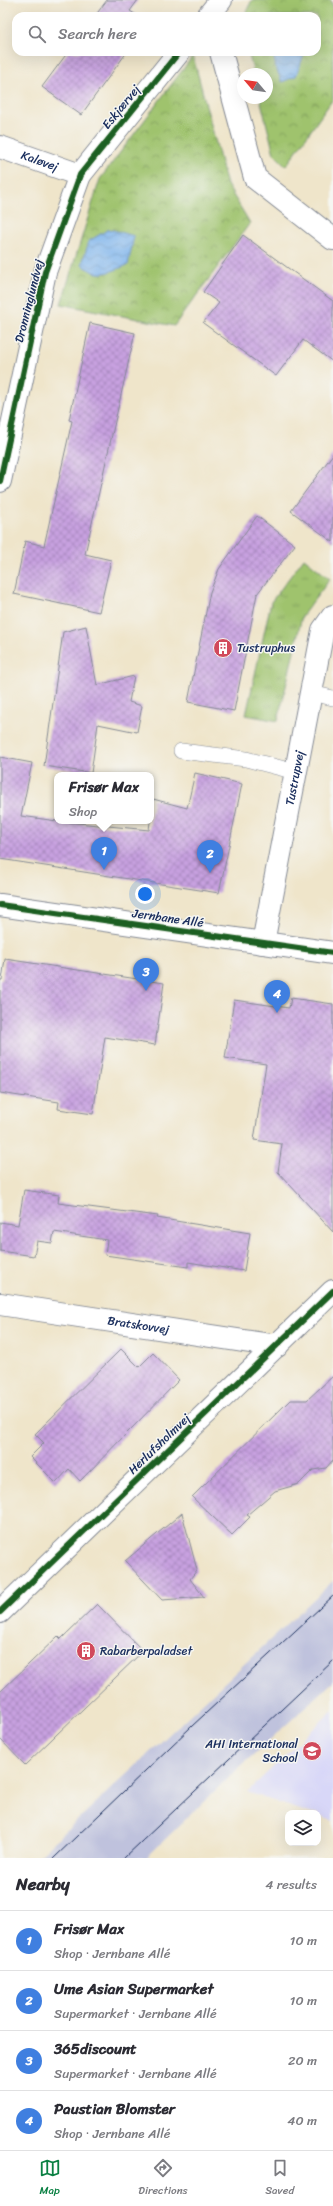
<!DOCTYPE html>
<html lang="en">
<head>
<meta charset="utf-8">
<style>
  :root { --surface:#fff; --page:#f7f7f7; --text:#2b2b33; --muted:#7c7c81; --line:#e1e1e2; --accent:#0b8043 }
  body { margin:0; font-family:Sriracha,sans-serif; background:var(--page); color:var(--text) }
  .controls { position:absolute; right:12px; bottom:12px; display:grid; overflow:hidden; border-radius:8px; box-shadow:0 4px 16px #0002 }
  .controls button { width:36px; height:36px; display:grid; place-items:center; padding:0; border:0; border-bottom:1px solid var(--line); background:var(--surface); color:var(--text); font:20px sans-serif }
  .compass { position:absolute; left:237px; top:68px; width:36px; height:36px; border-radius:50%; background:var(--surface); box-shadow:0 4px 16px #0002; rotate:299deg }
  .you { position:absolute; left:145px; top:894px; width:14px; height:14px; margin:-10px; border:3px solid #fff; border-radius:50%; background:#1a73e8; box-shadow:0 0 0 6px #1a73e833 }
  .badge { display:grid; place-items:center; width:26px; height:26px; border-radius:50%; background:var(--accent); color:#fff; font-size:13px; font-weight:700 }
  .pin { position:absolute; translate:-50% -33px; filter:drop-shadow(0 1px 2px #0008) }
  .pin::after { content:''; position:absolute; top:21px; width:14px; height:12px; background:inherit; clip-path:polygon(0 0,100% 0,50% 100%) }
  .popup { position:absolute; left:54px; top:772px; width:100px; height:52px; box-sizing:border-box; display:grid; place-content:center; border-radius:8px; background:var(--surface); filter:drop-shadow(0 1px 3px #0005); font-size:13px; white-space:nowrap; color:var(--muted) }
  .popup b { font-size:15px; color:var(--text) }
  .popup::after { content:''; position:absolute; left:50%; top:100%; margin-left:-8px; border:8px solid transparent; border-top-color:var(--surface) }
  .list { margin:0; padding:0; list-style:none }
  h2 { display:flex; justify-content:space-between; align-items:center; height:52px; margin:0; padding:0 16px; font-size:17px }
  h2 small { font-size:13px; font-weight:400; color:var(--muted) }
  .list li { display:grid; grid-template-columns:26px 1fr auto; gap:12px; align-items:center; box-sizing:border-box; height:60px; padding:0 16px; border-top:1px solid var(--line) }
  .list b { display:block; font-size:15px; white-space:nowrap }
  .list p { margin:0; font-size:13px; white-space:nowrap; color:var(--muted) }
  .list em { font-size:13px; font-style:normal; color:var(--muted) }
  .icon { flex:none; width:22px; height:22px; fill:none; stroke:currentColor; stroke-width:2; stroke-linecap:round; stroke-linejoin:round }
  .map { position:relative; flex:none; width:333px; height:1858px; overflow:hidden }
  .search { position:absolute; background:var(--surface); box-shadow:0 4px 16px #0002; left:12px; right:12px; top:12px; height:44px; display:flex; align-items:center; gap:10px; box-sizing:border-box; padding:0 14px; border-radius:12px; color:var(--muted); font-size:15px }
  .sheet { height:292px; background:var(--surface) }
  nav { display:flex; justify-content:space-around; align-items:center; box-sizing:border-box; height:56px; border-top:1px solid var(--line); background:var(--surface); font-size:11px; color:var(--muted) }
  nav a { display:grid; justify-items:center; gap:2px }
  nav .on { color:var(--accent) }
  .map>svg:first-child { display:block }
  .built { fill:#d8d7f8 }
  .railway { fill:#bfc2dd }
  .grass { fill:url(#grass-tufts); stroke:#5d7966 }
  .park { fill:url(#park-crowns); stroke:#5d7966 }
  .water { fill:url(#water-waves); stroke:#4c72a5 }
  .building { fill:url(#building-cross-hatch) }
  .lines { fill:none; stroke-linecap:round; stroke-linejoin:round }
  .service-casing { stroke:#858a94; stroke-width:16 }
  .minor-casing { stroke:#858a94; stroke-width:24 }
  .tertiary-casing { stroke:#858a94; stroke-width:24 }
  .service { stroke:#fff; stroke-width:15 }
  .minor { stroke:#fff; stroke-width:22 }
  .tertiary { stroke:#fff; stroke-width:22 }
  .tram { stroke:#1b2f5e; stroke-width:1 }
  .cycleway-casing { stroke:#f6f6f2; stroke-width:8 }
  .cycleway { stroke:#1b5e20; stroke-width:6 }
  .labels { text-anchor:middle; stroke-width:3; stroke-linejoin:round; paint-order:stroke }
  .street-label { font-size:12px; fill:#1b2f5e; stroke:#f6f6f2 }
  .poi-label { font-size:12px; fill:#1b2f5e; stroke:#f6f6f2; text-anchor:start }
</style>
</head>
<body>
<div class="map">
<svg width="333" height="1858" viewBox="0 0 333 1858">
  <defs>
    <pattern id="grass-tufts" width="24" height="20" patternUnits="userSpaceOnUse"><rect width="24" height="20" fill="#9fc36d"/><path d="M3 7l-1-3M5 7V3M7 7l1-3M15 17l-1-3M17 17v-4M19 17l1-3" fill="none" stroke="#819f5d"/></pattern>
    <pattern id="park-crowns" width="20" height="18" patternUnits="userSpaceOnUse"><rect width="20" height="18" fill="#9fc36d"/><path d="M2 6a3 3 0 1 1 6 0M12 15a3 3 0 1 1 6 0" fill="none" stroke="#819f5d"/></pattern>
    <pattern id="water-waves" width="16" height="10" patternUnits="userSpaceOnUse"><rect width="16" height="10" fill="#7eb4ec"/><path d="M0 5q4-4 8 0t8 0" fill="none" stroke="#6693c2"/></pattern>
    <pattern id="building-cross-hatch" width="8" height="8" patternUnits="userSpaceOnUse"><rect width="8" height="8" fill="#c8a1e0"/><path d="M0 0l8 8M0 8l8-8" fill="none" stroke="#a284b9"/></pattern>
  </defs>
  <rect width="100%" height="100%" fill="#f6f6f2"/>
  <filter id="ink" filterUnits="userSpaceOnUse"><feTurbulence type="fractalNoise" baseFrequency=".025" numOctaves="2"/><feDisplacementMap in="SourceGraphic" scale="8" xChannelSelector="R" yChannelSelector="G"/><feConvolveMatrix kernelMatrix="1 2 1 2 8 2 1 2 1" color-interpolation-filters="sRGB"/></filter>
  <filter id="wash" filterUnits="userSpaceOnUse"><feTurbulence type="fractalNoise" baseFrequency=".012" numOctaves="4" result="noise"/><feDisplacementMap in="SourceGraphic" scale="16" xChannelSelector="R" yChannelSelector="G"/><feGaussianBlur stdDeviation="0.9" result="paint"/><feColorMatrix in="noise" values="0 0 0 0 0 0 0 0 0 0 0 0 0 0 0 0 0 1.4 0 .05"/><feComposite in="paint" operator="in"/></filter>
  <g filter="url(#wash)">
    <rect width="100%" height="100%" fill="#efe5ca"/>
    <path class="built" d="M333,1710v111l-15,-5v-3h-9l-62,-21z"/>
    <path class="railway" d="M333,1581v101l-103,94 -84,82h-109z"/>
    <path class="grass" d="M304,558l26,21 -28,37 -24,105 -32,-6 25,-113z"/>
    <g class="park">
      <path d="M252,0h79l2,7v92l-47,67 -12,-12 -14,-56h7v-24h-13l-6,-22h69v-36h-73z"/>
      <path d="M193,56l34,129 23,38 -76,103 -113,-22 39,-125z"/>
    </g>
    <g class="water">
      <path d="M273,52h32l-9,24 -14,6 -6,-14z"/>
      <path d="M109,229l25,7 -6,29c-20,7 -29,15 -46,-1l7,-23z"/>
    </g>
    <g id="blocks">
      <g class="building">
        <path d="M107,0h31l-8,11 8,5h-43z"/>
        <path d="M68,52h59l-46,63 -39,-28z"/>
        <path d="M243,235l90,66v61l-30,-22 -27,36 -73,-53 16,-20 -16,-11z"/>
        <path d="M90,323l45,10 -50,221 26,6 -12,52 -85,-18 11,-53 19,5 28,-125 -3,-1z"/>
        <path d="M333,454v88l-42,-31z"/>
        <path d="M257,516l38,29 -38,49 -23,117 -46,-9 22,-110 9,-23z"/>
        <path d="M86,626l11,59 37,-9 -5,26 13,4 -5,26 -39,-8 -7,49 -47,-7 19,-134z"/>
        <path d="M0,757l32,6 -11,53 36,5 92,9 4,-31 34,9 8,-35 47,11 -23,109 -219,-34z"/>
        <path d="M5,959l159,24 -9,62 -50,-8 -12,77 -35,-5 1,-7 -59,-9v-113h2z"/>
        <path d="M291,998l42,6v228l-55,-60 4,-28 -28,-4 12,-76 -41,-6 9,-58 55,8z"/>
        <path d="M24,1190l35,5 -1,8 100,13 -1,2 93,15 -6,38 -56,-9v5l-83,-12 2,-15 -53,-8 -2,11 -15,-2 -3,15 -34,-5v-29l18,3z"/>
        <path d="M121,1349l18,18 14,-14 26,27 -99,101 -11,-12 -13,14 -26,-26 14,-14 -9,-9z"/>
        <path d="M333,1376v84l-7,8 -13,2 -14,14 -24,7 -28,24 3,2 -18,18 -40,-38 98,-97h17z"/>
        <path d="M182,1513l15,57 -7,9 14,18 -42,3 -37,-39z"/>
        <path d="M97,1604l46,47 -118,114 -25,-26v-47l58,-56 3,3z"/>
      </g>
    </g>
  </g>
  <g filter="url(#ink)">
    <use href="#blocks" fill-opacity="0" stroke="#858a94" stroke-width="1"/>
    <g class="lines">
      <defs>
        <g id="service">
          <path d="M311,693l22,5"/>
          <path d="M181,751l65,8 50,13"/>
        </g>
        <g id="minor">
          <path d="M208,16l13,-16"/>
          <path d="M221,52l34,126 78,61"/>
          <path id="s1" d="M0,147l80,28"/>
          <path d="M0,481l45,-209 35,-97 99,-123"/>
          <path id="s2" d="M263,943l60,-313 10,-14"/>
          <path id="s3" d="M0,1304l277,42"/>
          <path d="M0,1612l333,-321"/>
        </g>
        <path id="tertiary" d="M0,905l333,48"/>
      </defs>
      <use href="#service" class="service-casing"/>
      <use href="#minor" class="minor-casing"/>
      <use href="#tertiary" class="tertiary-casing"/>
      <use href="#service" class="service"/>
      <use href="#minor" class="minor"/>
      <use href="#tertiary" class="tertiary"/>
      <g class="tram">
        <path d="M54,1858l138,-132 141,-130"/>
        <path d="M124,1858l209,-197"/>
      </g>
      <defs>
        <g id="cycleway">
          <path d="M0,481l45,-209 35,-97 99,-123"/>
          <path d="M0,905l333,48"/>
          <path d="M0,1612l333,-321"/>
        </g>
      </defs>
      <use href="#cycleway" class="cycleway-casing"/>
      <use href="#cycleway" class="cycleway"/>
    </g>
  </g>
  <defs>
    <symbol id="building-disc" viewBox="-11 -11 22 22"><circle r="9.5" fill="#d1495b" stroke="#f6f6f2"/><path d="M-4-6H4V6H1V3H-1V6H-4ZM-2.5-4.3h1.7v1.8h-1.7ZM.8-4.3h1.7v1.8H.8ZM-2.5-1h1.7V.8h-1.7ZM.8-1h1.7V.8H.8Z" fill="#fff"/></symbol>
    <symbol id="school-disc" viewBox="-11 -11 22 22"><circle r="9.5" fill="#d1495b" stroke="#f6f6f2"/><path d="M0-5L7-2L0 1L-7-2ZM-4 1L0 2.5L4 1V4Q0 6-4 4Z" fill="#fff"/></symbol>
  </defs>
  <g fill-rule="evenodd">
    <use href="#building-disc" x="212" y="637" width="22" height="22"/>
    <use href="#building-disc" x="75" y="1640" width="22" height="22"/>
    <use href="#school-disc" x="301" y="1740" width="22" height="22"/>
  </g>
  <g class="labels">
    <g class="street-label">
      <text transform="translate(121 107) rotate(-51)" y="4">Eskjærvej</text>
      <text dy="4" stroke="none"><textPath href="#s1" startOffset="42">Kaløvej</textPath></text>
      <text transform="translate(29 301) rotate(-76)" y="4">Dronninglundvej</text>
      <text dy="4" stroke="none"><textPath href="#s2" startOffset="168">Tustrupvej</textPath></text>
      <text transform="translate(168 918) rotate(8)" y="4">Jernbane Allé</text>
      <text dy="4" stroke="none"><textPath href="#s3" startOffset="140">Bratskovvej</textPath></text>
      <text transform="translate(159 1444) rotate(-44)" y="4">Herlufsholmvej</text>
    </g>
    <g class="poi-label">
      <text x="237" y="652">Tustruphus</text>
      <text x="100" y="1655">Rabarberpaladset</text>
      <text x="298" y="1748" text-anchor="end">AHI International<tspan x="298" dy="14">School</tspan></text>
    </g>
  </g>
</svg>
<div class="controls">
<button><svg class="icon" aria-label="layers" viewBox="0 0 24 24"><path d="M12 4l9 5-9 5-9-5zM3 14l9 5 9-5"/></svg></button>
</div>
<svg class="compass" viewBox="-18 -18 36 36"><path d="M0-13l5 13h-10z" fill="#e53935"/><path d="M0 13l5-13h-10z" fill="#7c7c81"/></svg>
<div class="you"></div>
<div class="pin badge" style="left:104px;top:870px;background:#3f7fe0">1</div>
<div class="popup"><b>Frisør Max</b>Shop</div>
<div class="pin badge" style="left:210px;top:873px;background:#3f7fe0">2</div>
<div class="pin badge" style="left:146px;top:991px;background:#3f7fe0">3</div>
<div class="pin badge" style="left:277px;top:1013px;background:#3f7fe0">4</div>
<div class="search"><svg class="icon" aria-label="search" viewBox="0 0 24 24"><circle cx="10" cy="10" r="6"/><path d="M15 15l6 6"/></svg>Search here</div>
</div>
<section class="sheet">
<h2>Nearby<small>4 results</small></h2>
<ul class="list">
<li><span class="badge" style="background:#3f7fe0">1</span><div><b>Frisør Max</b><p>Shop · Jernbane Allé</p></div><em>10 m</em></li>
<li><span class="badge" style="background:#3f7fe0">2</span><div><b>Ume Asian Supermarket</b><p>Supermarket · Jernbane Allé</p></div><em>10 m</em></li>
<li><span class="badge" style="background:#3f7fe0">3</span><div><b>365discount</b><p>Supermarket · Jernbane Allé</p></div><em>20 m</em></li>
<li><span class="badge" style="background:#3f7fe0">4</span><div><b>Paustian Blomster</b><p>Shop · Jernbane Allé</p></div><em>40 m</em></li>
</ul>
</section>
<nav>
<a class="on"><svg class="icon" aria-label="map" viewBox="0 0 24 24"><path d="M3 6l6-2 6 2 6-2v14l-6 2-6-2-6 2zM9 4v14M15 6v14"/></svg>Map</a>
<a><svg class="icon" aria-label="directions" viewBox="0 0 24 24"><path d="M12 3l9 9-9 9-9-9zM9 14v-3h6M13 9l2 2-2 2"/></svg>Directions</a>
<a><svg class="icon" aria-label="saved" viewBox="0 0 24 24"><path d="M7 4h10v16l-5-4-5 4z"/></svg>Saved</a>
</nav>
</body>
</html>
